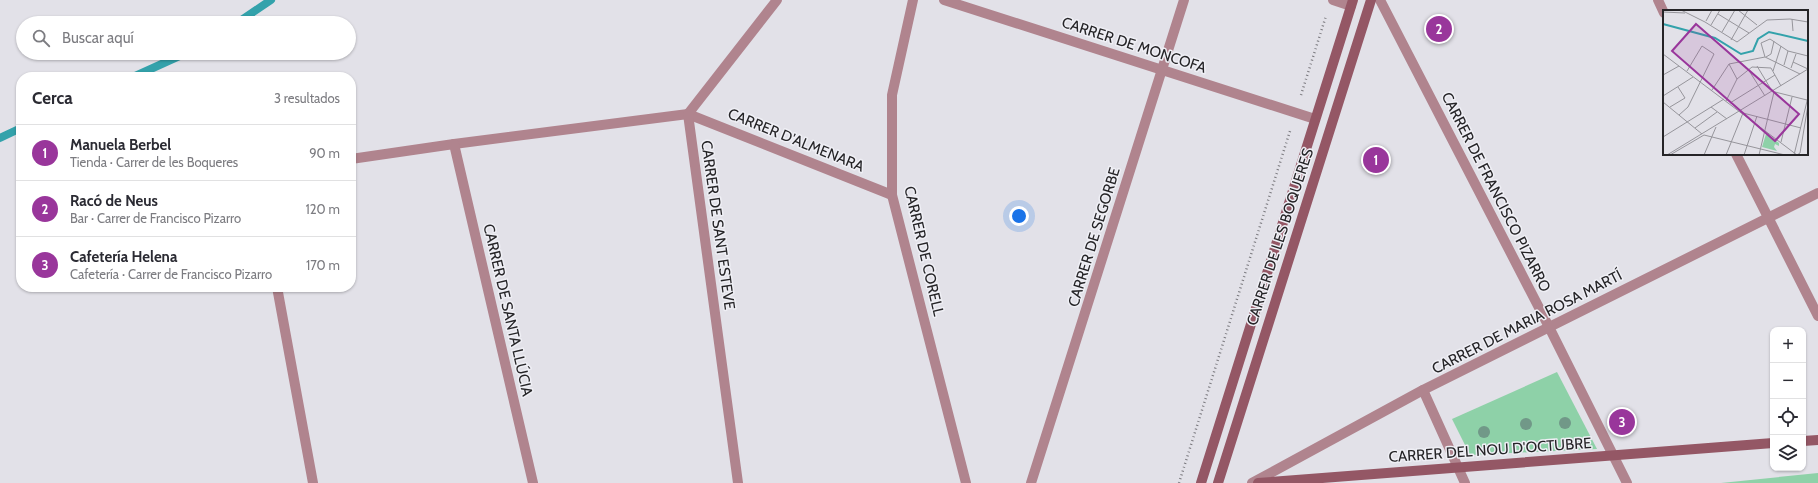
<!DOCTYPE html>
<html lang="es">
<head>
<meta charset="utf-8">
<style>
  :root { --surface:#fff; --page:#f2f2f3; --text:#2b2b33; --muted:#7c7c81; --line:#e1e1e2; --accent:#99369b }
  body { margin:0; font-family:Cabin,sans-serif; background:var(--page); color:var(--text) }
  .controls { position:absolute; right:12px; bottom:12px; display:grid; overflow:hidden; border-radius:8px; box-shadow:0 1px 3px #0004 }
  .controls button { width:36px; height:36px; display:grid; place-items:center; padding:0; border:0; border-bottom:1px solid var(--line); background:var(--surface); color:var(--text); font:20px sans-serif }
  .you { position:absolute; left:1019px; top:216px; width:14px; height:14px; margin:-10px; border:3px solid #fff; border-radius:50%; background:#1a73e8; box-shadow:0 0 0 6px #1a73e833 }
  .badge { display:grid; place-items:center; width:26px; height:26px; border-radius:50%; background:var(--accent); color:#fff; font-size:13px; font-weight:700 }
  .pin { position:absolute; translate:-50% -50%; border:2px solid #fff; box-shadow:0 1px 4px #0006 }
  .list { margin:0; padding:0; list-style:none }
  h2 { display:flex; justify-content:space-between; align-items:center; height:52px; margin:0; padding:0 16px; font-size:17px }
  h2 small { font-size:13px; font-weight:400; color:var(--muted) }
  .list li { display:grid; grid-template-columns:26px 1fr auto; gap:12px; align-items:center; box-sizing:border-box; height:56px; padding:0 16px; border-top:1px solid var(--line) }
  .list b { display:block; font-size:15px; white-space:nowrap }
  .list p { margin:0; font-size:13px; white-space:nowrap; color:var(--muted) }
  .list em { font-size:13px; font-style:normal; color:var(--muted) }
  .icon { flex:none; width:22px; height:22px; fill:none; stroke:currentColor; stroke-width:2; stroke-linecap:round; stroke-linejoin:round }
  .map { position:relative; flex:none; width:1818px; height:483px; overflow:hidden }
  .search { position:absolute; background:var(--surface); box-shadow:0 1px 3px #0004; left:16px; top:16px; width:340px; height:44px; display:flex; align-items:center; gap:10px; box-sizing:border-box; padding:0 14px; border-radius:22px; color:var(--muted); font-size:15px }
  .panel { position:absolute; background:var(--surface); box-shadow:0 1px 3px #0004; left:16px; top:72px; width:340px; height:220px; border-radius:16px }
  .map>svg:first-child { display:block }
  .green { fill:#8ed1a8 }
  .lines { fill:none; stroke-linecap:round; stroke-linejoin:round }
  .stream { stroke:#33a2ab; stroke-width:8 }
  .path { stroke:#7b7a7f; stroke-width:2.5; stroke-dasharray:1 3; stroke-linecap:butt }
  .lane { stroke:#b0848e; stroke-width:10 }
  .street { stroke:#b0848e; stroke-width:10 }
  .secondary { stroke:#945765; stroke-width:10 }
  .tree { fill:#719888 }
  .labels { text-anchor:middle; stroke-width:3; stroke-linejoin:round; paint-order:stroke }
  .street-label { font-size:15px; fill:#252427; stroke:#efeff5 }
  .inset-river { fill:none; stroke:#33a2ab; stroke-width:2 }
  .inset-road { fill:none; stroke:#96959b; stroke-width:1 }
  .view { fill:#99369b; fill-opacity:0.15; stroke:#99369b; stroke-width:2 }
  .inset-edge { fill:none; stroke:#252427; stroke-width:2 }
</style>
</head>
<body>
<div class="map">
<svg width="1818" height="483" viewBox="0 0 1818 483">
  <rect width="100%" height="100%" fill="#e2e1e8"/>
  <g class="green">
    <path d="M1557,372l40,77 -127,6 -18,-36z"/>
    <path d="M1818,473v10h-97z"/>
  </g>
  <g class="lines">
    <g class="stream">
      <path d="M237,23l34,-23"/>
      <path d="M133,77l53,-24"/>
      <path d="M0,138l21,-10"/>
    </g>
    <g class="path">
      <path d="M1301,95l25,-79"/>
      <path d="M1179,483l111,-352"/>
    </g>
    <path class="lane" d="M454,144l234,-30"/>
    <g class="street">
      <path d="M913,0l-21,95v100l74,288"/>
      <path d="M944,0l371,119"/>
      <path d="M1333,0l18,6"/>
      <path d="M1380,0l169,327 78,156"/>
      <path d="M1658,0l6,13"/>
      <path d="M688,114l204,81"/>
      <path d="M1736,154l82,162"/>
      <path d="M351,159l103,-15 79,339"/>
      <path d="M277,287l36,196"/>
      <path d="M1423,390l42,93"/>
      <path d="M738,483l-50,-369 89,-114"/>
      <path d="M1031,483l153,-483"/>
      <path d="M1252,483l171,-93 395,-197"/>
    </g>
    <g class="secondary">
      <path d="M1803,441l15,-1"/>
      <path d="M1201,483l152,-483"/>
      <path d="M1218,483l153,-483"/>
      <path d="M1258,483l515,-40"/>
    </g>
  </g>
  <g class="tree">
    <circle cx="1565" cy="423" r="6"/>
    <circle cx="1526" cy="424" r="6"/>
    <circle cx="1484" cy="432" r="6"/>
  </g>
  <g class="labels">
    <g class="street-label">
      <text transform="translate(1134 45) rotate(18)" y="5">CARRER DE MONCOFA</text>
      <text transform="translate(796 140) rotate(22)" y="5">CARRER D'ALMENARA</text>
      <text transform="translate(1496 192) rotate(63)" y="5">CARRER DE FRANCISCO PIZARRO</text>
      <text transform="translate(718 225) rotate(82)" y="5">CARRER DE SANT ESTEVE</text>
      <text transform="translate(1094 237) rotate(-73)" y="5">CARRER DE SEGORBE</text>
      <text transform="translate(1280 237) rotate(-72)" y="5">CARRER DE LES BOQUERES</text>
      <text transform="translate(924 251) rotate(77)" y="5">CARRER DE CORELL</text>
      <text transform="translate(508 310) rotate(77)" y="5">CARRER DE SANTA LLÚCIA</text>
      <text transform="translate(1527 322) rotate(-27)" y="5">CARRER DE MARIA ROSA MARTÍ</text>
      <text transform="translate(1490 450) rotate(-4)" y="5">CARRER DEL NOU D'OCTUBRE</text>
    </g>
  </g>
  <g transform="translate(1663 10)">
    <rect width="145" height="145" fill="#e2e1e8"/>
    <path d="M103,124l13,9v3l-4,-2 -1,3 3,4 -15,-4z" fill="#8ed1a8"/>
    <path class="inset-river" d="M0,14l52,14 26,16 12,-3 5,-12 11,-7 39,9"/>
    <path class="inset-road" d="M18,0l24,12 32,20 30,-22 23,-1 18,3M75,0l19,15M0,2l22,1M55,4l31,19M129,9l1,12M43,11l6,-11M48,15l9,-15M59,22l13,-22M68,30l17,-30M0,44l134,101 3,-2M102,47l-4,-14 9,-4 18,12 20,5M103,47l5,-3 3,-13M130,52l15,7M66,54l8,15M121,55l4,-14M94,56l15,25M128,58l5,-14M85,59l17,27M110,61l8,-25M0,65l16,-9M49,80l17,-26 36,-7 35,17M112,82l32,8M0,86l30,-19M63,91l11,-22 15,-12 19,1 10,18M0,92l39,32M67,93l45,-28M7,97l15,-9 -7,-11M48,97l16,12M16,105l9,-8 26,-53 -12,-8 -15,25M32,118l22,-16M41,125l81,20M0,127l61,-38M118,132l11,-45M137,143l8,-48M4,145l141,-86M7,145l34,-20M41,145l12,-28M63,145l17,-42 58,15M81,145l13,-39M96,145l15,-63M131,145l14,-58"/>
    <path class="view" d="M33,14l103,90 -24,27 -103,-90z"/>
    <rect width="145" height="145" class="inset-edge"/>
  </g>
</svg>
<div class="controls">
<button>+</button>
<button>−</button>
<button><svg class="icon" aria-label="locate" viewBox="0 0 24 24"><circle cx="12" cy="12" r="6"/><path d="M12 2v4M12 18v4M2 12h4M18 12h4"/></svg></button>
<button><svg class="icon" aria-label="layers" viewBox="0 0 24 24"><path d="M12 4l9 5-9 5-9-5zM3 14l9 5 9-5"/></svg></button>
</div>
<div class="you"></div>
<div class="pin badge" style="left:1376px;top:160px">1</div>
<div class="pin badge" style="left:1439px;top:29px">2</div>
<div class="pin badge" style="left:1622px;top:422px">3</div>
<div class="search"><svg class="icon" aria-label="search" viewBox="0 0 24 24"><circle cx="10" cy="10" r="6"/><path d="M15 15l6 6"/></svg>Buscar aquí</div>
<section class="panel">
<h2>Cerca<small>3 resultados</small></h2>
<ul class="list">
<li><span class="badge">1</span><div><b>Manuela Berbel</b><p>Tienda · Carrer de les Boqueres</p></div><em>90 m</em></li>
<li><span class="badge">2</span><div><b>Racó de Neus</b><p>Bar · Carrer de Francisco Pizarro</p></div><em>120 m</em></li>
<li><span class="badge">3</span><div><b>Cafetería Helena</b><p>Cafetería · Carrer de Francisco Pizarro</p></div><em>170 m</em></li>
</ul>
</section>
</div>
</body>
</html>
